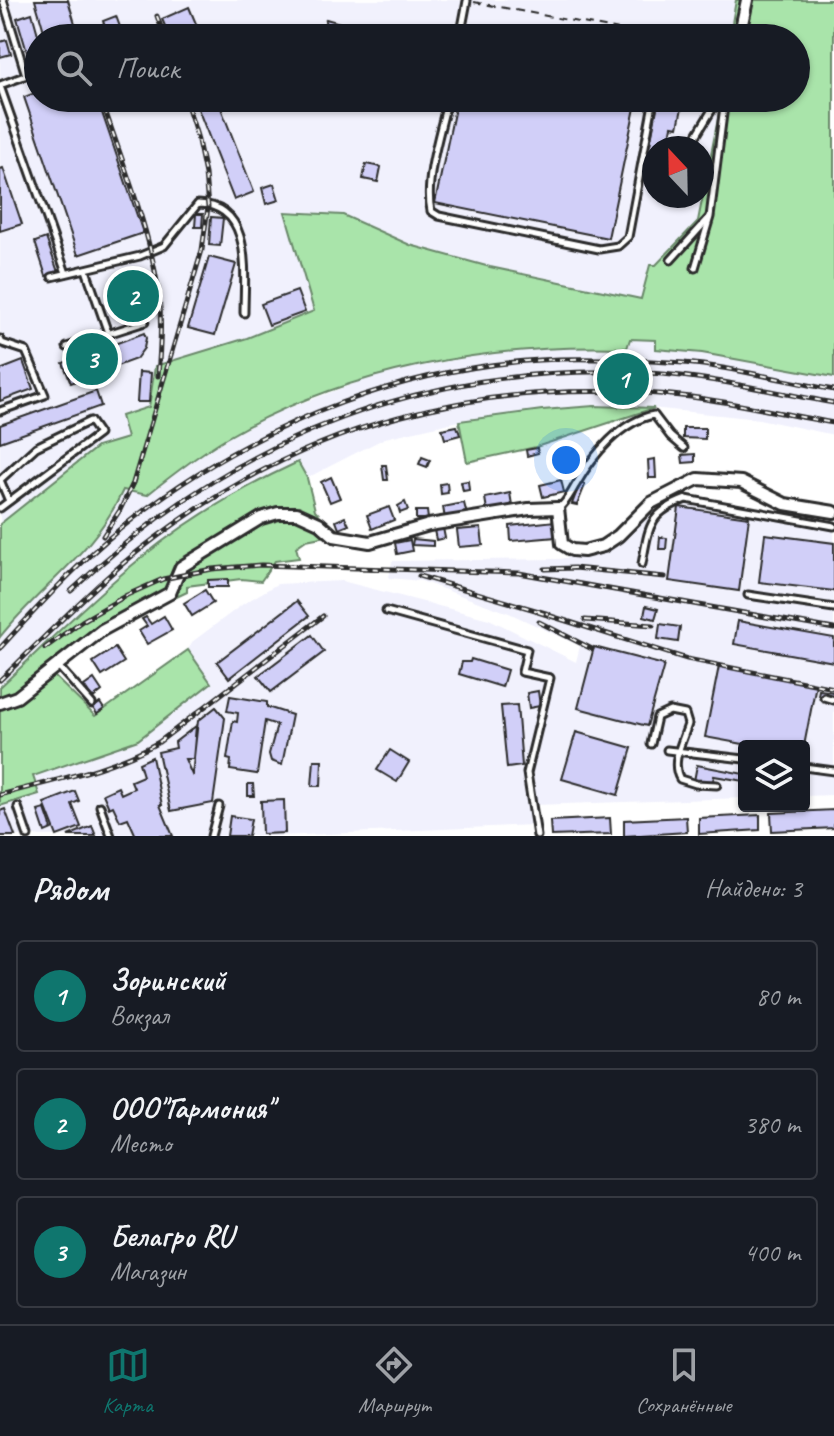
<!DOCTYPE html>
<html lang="ru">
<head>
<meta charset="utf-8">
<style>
  :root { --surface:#171b24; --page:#242831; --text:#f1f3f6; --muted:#9ea1a6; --line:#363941; --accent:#0f766e }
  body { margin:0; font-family:Caveat,sans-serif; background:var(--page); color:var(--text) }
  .controls { position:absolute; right:24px; bottom:24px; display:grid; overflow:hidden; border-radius:8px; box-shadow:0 2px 6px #0004 }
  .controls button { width:72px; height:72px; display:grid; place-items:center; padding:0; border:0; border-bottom:2px solid var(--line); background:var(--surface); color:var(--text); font:40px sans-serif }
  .compass { position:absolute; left:642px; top:136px; width:72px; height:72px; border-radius:50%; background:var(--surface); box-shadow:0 2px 6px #0004; rotate:338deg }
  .you { position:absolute; left:566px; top:460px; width:28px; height:28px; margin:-20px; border:6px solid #fff; border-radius:50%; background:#1a73e8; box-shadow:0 0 0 12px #1a73e833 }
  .badge { display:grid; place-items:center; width:52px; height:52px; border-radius:50%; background:var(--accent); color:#fff; font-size:26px; font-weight:700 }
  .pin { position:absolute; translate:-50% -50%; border:4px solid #fff; box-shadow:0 2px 8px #0006 }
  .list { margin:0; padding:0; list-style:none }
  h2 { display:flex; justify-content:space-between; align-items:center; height:104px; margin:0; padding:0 32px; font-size:34px }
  h2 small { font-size:26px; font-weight:400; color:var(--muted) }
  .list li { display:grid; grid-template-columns:52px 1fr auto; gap:24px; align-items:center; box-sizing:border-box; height:112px; margin:0 16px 16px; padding:0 16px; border:2px solid var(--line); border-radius:8px }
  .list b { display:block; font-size:30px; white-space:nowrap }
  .list p { margin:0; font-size:26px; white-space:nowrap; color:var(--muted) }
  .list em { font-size:26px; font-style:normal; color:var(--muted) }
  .icon { flex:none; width:44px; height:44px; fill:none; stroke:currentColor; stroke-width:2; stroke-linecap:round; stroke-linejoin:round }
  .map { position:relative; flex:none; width:834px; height:836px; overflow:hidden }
  .search { position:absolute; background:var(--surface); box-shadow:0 2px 6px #0004; left:24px; right:24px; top:24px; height:88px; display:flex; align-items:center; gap:20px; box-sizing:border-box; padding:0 28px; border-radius:44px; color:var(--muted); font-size:30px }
  .sheet { height:488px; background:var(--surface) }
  nav { display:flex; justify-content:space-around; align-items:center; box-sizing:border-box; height:112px; border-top:2px solid var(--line); background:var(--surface); font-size:22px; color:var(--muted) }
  nav a { display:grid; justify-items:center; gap:4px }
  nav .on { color:var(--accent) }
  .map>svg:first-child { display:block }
  .built { fill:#f1f1fd; fill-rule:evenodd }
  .green { fill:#a9e4aa; stroke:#6a886a; stroke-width:2 }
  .building { fill:#d1cff8; stroke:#2b2b2b; stroke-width:2 }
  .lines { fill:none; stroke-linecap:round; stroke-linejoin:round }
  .lane-casing { stroke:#2b2b2b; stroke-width:11 }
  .street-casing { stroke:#2b2b2b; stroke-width:16 }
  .path { stroke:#2b2b2b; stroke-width:2; stroke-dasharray:8 6; stroke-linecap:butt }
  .lane { stroke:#fff; stroke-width:5 }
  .street { stroke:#fff; stroke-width:10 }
  .rail-casing { stroke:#2b2b2b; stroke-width:5 }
  .rail { stroke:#fff; stroke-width:2; stroke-dasharray:6; stroke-linecap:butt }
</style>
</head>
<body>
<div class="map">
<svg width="834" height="836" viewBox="0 0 834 836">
  <rect width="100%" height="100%" fill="#fff"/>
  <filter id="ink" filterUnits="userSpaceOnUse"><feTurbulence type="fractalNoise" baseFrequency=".0125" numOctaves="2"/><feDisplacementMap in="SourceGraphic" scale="16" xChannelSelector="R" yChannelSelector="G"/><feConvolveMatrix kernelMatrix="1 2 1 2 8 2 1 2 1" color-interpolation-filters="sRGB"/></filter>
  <g filter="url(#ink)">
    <g class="built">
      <path d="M0,0h736l-5,29 8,2 -2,7h-699v60h684l-24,123 -42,44 -15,34 -151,-32 -80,-22 -67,-30 -58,-3 29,99 -67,27 -92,28 -6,41 -22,31 -30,9 -97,77zM654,148h48v48h-48z"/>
      <path d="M630,339l26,1v9l46,4 132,24v58l-75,-16 -118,-12 -182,14 -74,17 -78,40 -9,-16 -87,46 -70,50 -141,129v-50l22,-28 40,-35 50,-60 11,-24 24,5 37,-29 43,-28 51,-26 102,-38 105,-20 53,-6h89z"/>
      <path d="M682,495l152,28v272l-30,1v-50h-60v52l-210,7v20l-255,11h-279v-30l39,-12 -7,-18 106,-36 72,-57 -22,-33 4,-8 51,-38 34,-20 65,-3 147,38 87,43 4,-16 -71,-33 -88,-32 -32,-3 3,-17 167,-2 44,-8 57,-44z"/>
    </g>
    <g class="green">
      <path d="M736,0h98v377l-132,-24 -46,-4v-9l-26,-1 -3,9c-136,-5 -281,21 -401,90 -28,17 -54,37 -79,57l-24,-5c-28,63 -82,95 -123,147v-113l97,-77 30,-9 -6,-22 28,-9 6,-41 92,-28 67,-27 -29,-99 58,3 67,30 80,22 151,32 9,-34h6l42,-44 24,-123h74v-60h-59l2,-7 -8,-2z"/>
      <path d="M594,406l60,2 -118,39 -69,15 -8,-41 83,-11z"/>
      <path d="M298,462l9,16 8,32 22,24 -31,6 -10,7 3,11 -24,3 -14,20 -20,-2 -54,7v6l-82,39 -52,44 42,41 93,-66 23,33 -73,57 -105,36 6,18 -39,12v-119c46,-43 91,-89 141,-129 48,-39 101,-70 157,-96z"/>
    </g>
    <g class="building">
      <path d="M35,0h33l11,37 -33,1z"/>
      <path d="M189,7l13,31h-32l-8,-19z"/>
      <path d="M32,13l7,25 -1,11 -11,3 -10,-34z"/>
      <path d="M116,16l4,11 -13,5 -4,-11z"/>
      <path d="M326,19l28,8 -3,11h-19l-11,-3z"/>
      <path d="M7,40l4,14 -11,3v-15z"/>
      <path d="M38,92v6h59l46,135 -65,22 -54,-158z"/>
      <path d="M203,98h14l37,94 -20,8 -39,-99z"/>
      <path d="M457,98h180l-29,140 -173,-35z"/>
      <path d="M659,98l24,5 -5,24 -6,-1 -4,22h-14v29l-10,-2z"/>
      <path d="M366,164l15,3 -3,15 -15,-3z"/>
      <path d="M3,168l19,56 -22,7v-62z"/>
      <path d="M274,184l5,16 -13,4 -4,-16z"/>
      <path d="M196,214h7l-1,13h-7z"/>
      <path d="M211,217l12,1 -3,28 -11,-1z"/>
      <path d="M46,238l12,34 -12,4 -11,-34z"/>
      <path d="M209,257l27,7 -21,71 -27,-7z"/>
      <path d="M141,271l13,40 -28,10 -14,-41z"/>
      <path d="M297,291l8,21 -36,13 -8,-21z"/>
      <path d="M144,333l2,5 -2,10 -8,11 -65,24 -8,-20z"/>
      <path d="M23,361l10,28 -33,12v-31z"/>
      <path d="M139,372l12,1 -2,29h-12z"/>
      <path d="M96,391l5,15 -101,36v-17z"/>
      <path d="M457,426l3,9 -15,4 -3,-10z"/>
      <path d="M683,428h22v11l-22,-1z"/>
      <path d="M537,448l1,5 -11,3 -1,-6z"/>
      <path d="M695,454v8l-12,1 -1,-8z"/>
      <path d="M422,457l8,3 -3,7 -8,-3z"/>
      <path d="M655,459l1,19h-7l-1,-18z"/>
      <path d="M382,465h4l2,15h-4z"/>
      <path d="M331,477l9,21 -10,4 -9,-20z"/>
      <path d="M561,480l3,12 -21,5 -3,-12z"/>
      <path d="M468,481l1,9 -6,1 -2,-9z"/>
      <path d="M447,483l1,10 -7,1 -1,-10z"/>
      <path d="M580,483l5,2 -8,20 -5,-1z"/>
      <path d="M510,493l2,12 -25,5 -2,-12z"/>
      <path d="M405,502l3,8 -8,3 -2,-7z"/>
      <path d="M464,503l3,12 -22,4 -2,-12z"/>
      <path d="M389,507l5,13 -22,9 -5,-14z"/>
      <path d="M679,507l70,10 -10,74 -70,-10z"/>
      <path d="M416,511h11l1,8h-12z"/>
      <path d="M345,517l4,8 -10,4 -3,-8z"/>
      <path d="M555,521l1,16 -45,4 -1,-15z"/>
      <path d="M443,528l2,10 -9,2 -2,-10z"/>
      <path d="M481,528l2,17 -24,2 -2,-17z"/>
      <path d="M765,534l69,9v48l-75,-9z"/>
      <path d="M660,537l7,1 -1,11h-7z"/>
      <path d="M413,539l20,2v5l-21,-1z"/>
      <path d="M410,540l2,11 -15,3 -2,-11z"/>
      <path d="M228,579v8h-20v-7z"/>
      <path d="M205,590l8,13 -21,13 -8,-13z"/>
      <path d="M297,601l12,15 -80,62 -12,-16z"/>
      <path d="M646,606l12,3 -3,10 -11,-3z"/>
      <path d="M164,616l8,14 -25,14 -8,-13 8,-5 -5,-7 4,-2 5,7z"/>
      <path d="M738,621l96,17v24l-100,-18z"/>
      <path d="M660,624l20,3 -2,15 -20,-3z"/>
      <path d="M312,635l12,17 -53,40 -13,-16z"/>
      <path d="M594,647l70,18 -17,61 -69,-18z"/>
      <path d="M115,648l9,14 -22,14 -9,-14z"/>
      <path d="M471,659l36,11 -5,17 -43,-13 3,-12h8z"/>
      <path d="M719,666l97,18 -12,62h-50l-49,-9z"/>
      <path d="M94,679l8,12 -10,8 -8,-13z"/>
      <path d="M819,690l15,2v5l-16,-2z"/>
      <path d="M538,691l2,15 -11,2 -2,-15z"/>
      <path d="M230,696l37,6v5l25,8 -10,50 -11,-4 -2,-7 8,-29 -12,-4 -8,53 -27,-4 1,-10 -4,-1 6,-38 4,1 1,-9 -11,-2z"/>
      <path d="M100,703l4,6 -7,5 -4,-6z"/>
      <path d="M517,705l5,61 -15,2 -6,-62z"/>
      <path d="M216,707l9,11 -12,85 -42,8 -13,-59 18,-4 -1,-6 21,-16 -3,33h-8l7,16 6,-54z"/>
      <path d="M576,732l56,16 -14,47 -56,-16z"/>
      <path d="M390,750l19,12 -12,20 -20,-12z"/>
      <path d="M152,757l10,48h-2l13,31h-37l-8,-18 -8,3 -7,-15 -4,2 -6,-14 15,-7 3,7 13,-6 -3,-7 12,-5 -4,-13z"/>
      <path d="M314,760h8l-1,26h-9z"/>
      <path d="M697,765l47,9v7l-30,-5 -2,9 -18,-4z"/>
      <path d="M248,784h5l1,12h-6z"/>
      <path d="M75,791l4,10 -7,3 9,23 -24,9 -13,-33z"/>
      <path d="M284,800l1,33 -23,1 -1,-33z"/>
      <path d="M5,809l10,27h-15v-25z"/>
      <path d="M45,809l7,20 -7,3 -7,-21z"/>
      <path d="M834,810v18l-62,3 -1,-18z"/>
      <path d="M760,815v15l-61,4v-16z"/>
      <path d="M230,816l21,3 -3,17h-21z"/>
      <path d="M686,817l1,15 -63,4v-16z"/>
      <path d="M610,818l1,16 -60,2 -1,-15z"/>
      <path d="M92,826l4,10h-28z"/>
    </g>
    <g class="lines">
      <defs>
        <g id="lane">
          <path d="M3,0l23,75"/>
          <path d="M514,32l29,6"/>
          <path d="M460,38l7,-37"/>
          <path d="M0,85l38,-14"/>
          <path d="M0,86l66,187"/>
          <path d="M448,98c-7,32 -24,82 -17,113l8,5 160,33 19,-3 10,-9 26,-139"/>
          <path d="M683,139l12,-1 24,-40"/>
          <path d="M671,260l38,-42"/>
          <path d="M695,268l15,-51 15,-119"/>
          <path d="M86,270l22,63"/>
          <path d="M52,277l88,-21 24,-10 34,-42c56,1 46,70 46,109"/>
          <path d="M0,339l2,4 24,8 19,44 -45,16"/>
          <path d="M67,347l78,-25"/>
          <path d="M0,480l36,-33 54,-26 9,13 -99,74"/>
          <path d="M0,480l9,21"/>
          <path d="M559,508c9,-7 12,-16 18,-25 16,-28 44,-62 77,-68l16,21 14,12"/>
          <path d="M642,564c7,-37 6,-51 44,-65l148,27"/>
          <path d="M748,595l86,13"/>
          <path d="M386,611l141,39 -5,22 28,6 -23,95 10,63"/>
          <path d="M58,666l34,38"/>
          <path d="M824,697l10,3"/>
          <path d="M651,744l6,-27 13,-6 15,3 3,10c-5,17 -18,38 -8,55l16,5 21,1"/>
          <path d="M667,750l77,9"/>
          <path d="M804,767l30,4"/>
          <path d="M100,806l11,30"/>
          <path d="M18,807l10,29"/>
          <path d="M211,836l8,-30"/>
        </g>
        <g id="street">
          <path d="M739,38l8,-38"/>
          <path d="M0,703l17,-6 85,-67 68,-37 11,-26 80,-49 17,-5h19l22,10 15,13 36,6 59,-17 100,-16 29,-1 4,36 10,6 12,1 19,-5 15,-10 33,-33 47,-24 43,3 44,22 49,8"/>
        </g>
      </defs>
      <use href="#lane" class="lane-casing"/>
      <use href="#street" class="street-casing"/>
      <path class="path" d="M474,2l187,36"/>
      <use href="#lane" class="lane"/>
      <use href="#street" class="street"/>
      <defs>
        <g id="rail">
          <path d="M157,16l8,22"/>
          <path d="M101,98c21,64 49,130 58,197 3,27 1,54 -1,81"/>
          <path d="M103,536l17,-26 13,-27 69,-233 6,-43 -3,-33 -8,-38 -12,-38"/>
          <path d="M545,569l29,-1 91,9"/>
          <path d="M419,576l130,38"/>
          <path d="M71,591c162,-153 354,-230 578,-218 62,4 124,19 185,30"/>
          <path d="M538,612l149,47 147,29"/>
          <path d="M585,620l68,5"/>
          <path d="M539,622l53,27"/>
          <path d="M0,648c38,-41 77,-84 120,-119 133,-107 302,-174 475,-170 35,1 73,2 108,6 44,6 88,17 131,25"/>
          <path d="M45,648l37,-27 45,-26 36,-16 49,-10 49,-4 258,8 315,56"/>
          <path d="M0,680c45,-43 88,-89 137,-128 165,-130 346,-178 554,-155 48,6 96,18 143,26"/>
          <path d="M0,795c54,-15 109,-25 159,-53l164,-126"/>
        </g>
      </defs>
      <use href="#rail" class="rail-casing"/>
      <use href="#rail" class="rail"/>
    </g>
  </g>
</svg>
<div class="controls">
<button><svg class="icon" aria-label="layers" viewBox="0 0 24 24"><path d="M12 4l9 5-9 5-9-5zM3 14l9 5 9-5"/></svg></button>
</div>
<svg class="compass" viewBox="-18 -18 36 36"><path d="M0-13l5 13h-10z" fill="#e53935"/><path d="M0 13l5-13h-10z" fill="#9ea1a6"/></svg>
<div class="you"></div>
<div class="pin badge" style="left:623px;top:379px">1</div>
<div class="pin badge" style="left:133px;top:296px">2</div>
<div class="pin badge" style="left:92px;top:359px">3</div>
<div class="search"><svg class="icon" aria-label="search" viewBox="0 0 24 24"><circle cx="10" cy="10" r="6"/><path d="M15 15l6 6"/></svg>Поиск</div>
</div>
<section class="sheet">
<h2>Рядом<small>Найдено: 3</small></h2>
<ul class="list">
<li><span class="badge">1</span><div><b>Зоринский</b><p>Вокзал</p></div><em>80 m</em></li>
<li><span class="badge">2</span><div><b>ООО&quot;Гармония&quot;</b><p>Место</p></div><em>380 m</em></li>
<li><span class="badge">3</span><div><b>Белагро RU</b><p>Магазин</p></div><em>400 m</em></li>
</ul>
</section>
<nav>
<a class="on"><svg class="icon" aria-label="map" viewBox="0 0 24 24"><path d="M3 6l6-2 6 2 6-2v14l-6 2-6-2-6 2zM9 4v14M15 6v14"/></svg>Карта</a>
<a><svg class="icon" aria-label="directions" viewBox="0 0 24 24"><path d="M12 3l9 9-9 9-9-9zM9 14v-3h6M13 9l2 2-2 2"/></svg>Маршрут</a>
<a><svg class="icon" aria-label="saved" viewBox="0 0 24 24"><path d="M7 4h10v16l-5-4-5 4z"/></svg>Сохранённые</a>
</nav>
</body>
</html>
